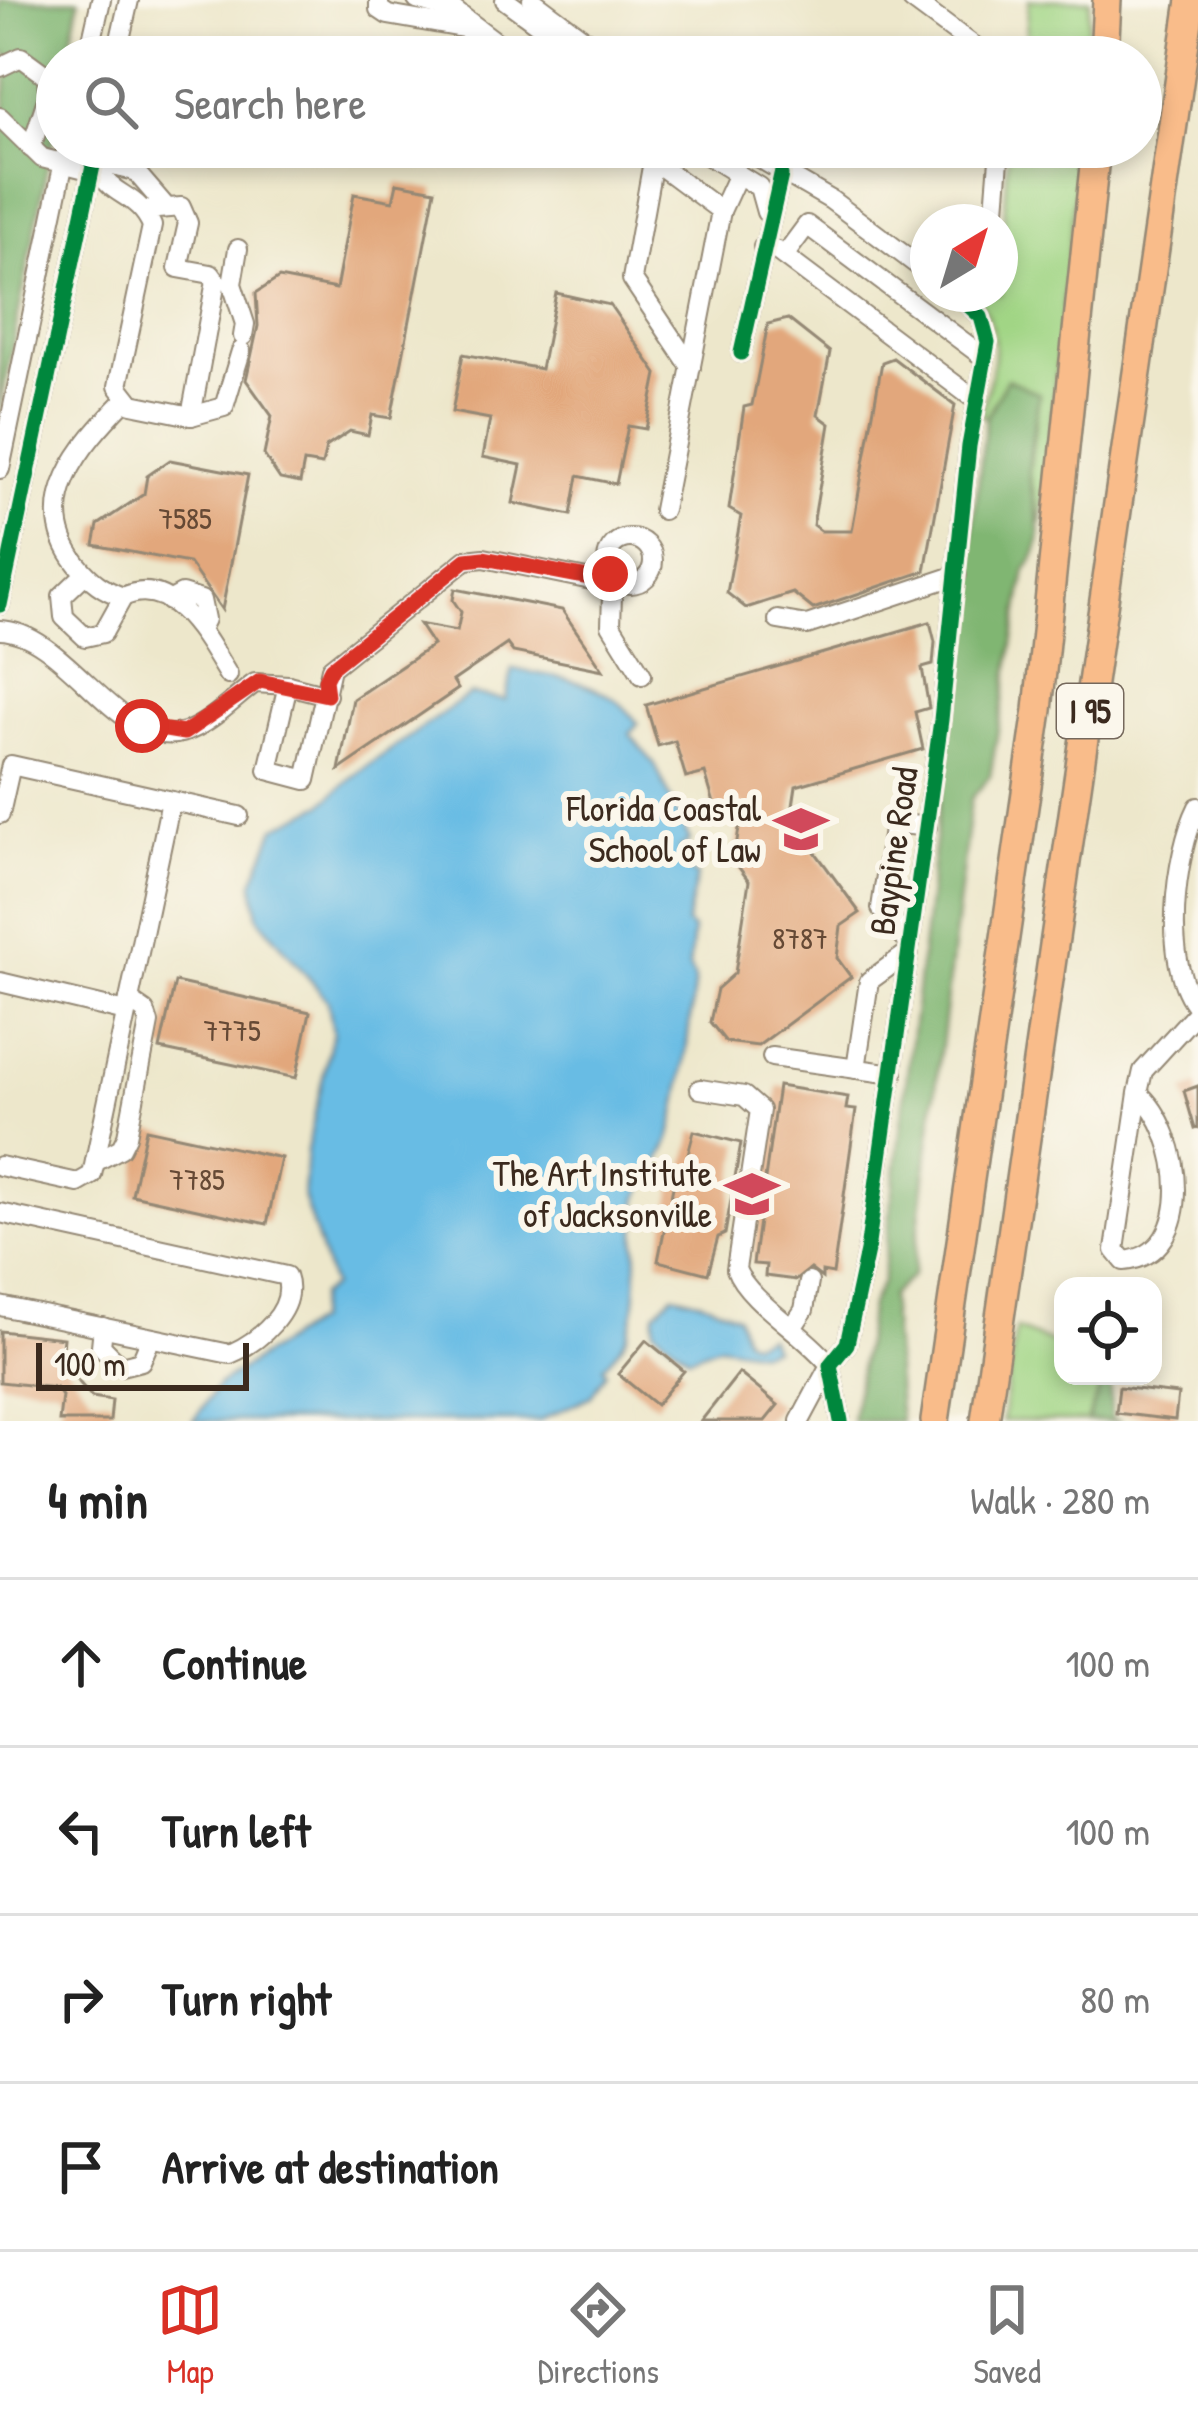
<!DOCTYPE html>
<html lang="en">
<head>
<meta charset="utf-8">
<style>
  :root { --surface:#fff; --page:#f6f6f6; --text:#222; --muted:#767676; --line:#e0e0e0; --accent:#d93025 }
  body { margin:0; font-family:"Patrick Hand",sans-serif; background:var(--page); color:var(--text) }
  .controls { position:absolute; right:36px; bottom:36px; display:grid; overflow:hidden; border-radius:24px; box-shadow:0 6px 18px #0003 }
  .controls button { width:108px; height:108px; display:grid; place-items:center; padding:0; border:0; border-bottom:3px solid var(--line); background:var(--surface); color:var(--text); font:60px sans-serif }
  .compass { position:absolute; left:910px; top:204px; width:108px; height:108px; border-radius:50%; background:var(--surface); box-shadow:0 6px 18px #0003; rotate:38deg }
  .scale { position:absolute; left:36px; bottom:30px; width:213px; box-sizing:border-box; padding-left:12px; border:6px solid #3b2a1e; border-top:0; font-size:33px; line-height:42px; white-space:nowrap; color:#3b2a1e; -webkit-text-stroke:9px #fbf7ec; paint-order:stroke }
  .stop { position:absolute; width:36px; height:36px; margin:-27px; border:9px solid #d93025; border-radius:50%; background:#fff }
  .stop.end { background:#d93025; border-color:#fff; box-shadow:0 3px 12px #0008 }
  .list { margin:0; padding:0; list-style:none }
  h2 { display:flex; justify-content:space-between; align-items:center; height:156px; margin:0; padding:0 48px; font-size:51px }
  h2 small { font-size:39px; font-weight:400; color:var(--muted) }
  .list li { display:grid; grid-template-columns:78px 1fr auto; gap:36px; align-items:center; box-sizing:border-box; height:168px; padding:0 48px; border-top:3px solid var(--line) }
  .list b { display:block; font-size:45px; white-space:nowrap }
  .list em { font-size:39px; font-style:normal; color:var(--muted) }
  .icon { flex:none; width:66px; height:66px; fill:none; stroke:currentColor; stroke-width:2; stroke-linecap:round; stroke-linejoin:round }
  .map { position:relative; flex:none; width:1198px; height:1421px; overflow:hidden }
  .search { position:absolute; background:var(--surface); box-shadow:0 6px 18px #0003; left:36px; right:36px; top:36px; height:132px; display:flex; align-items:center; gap:30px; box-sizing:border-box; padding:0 42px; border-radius:66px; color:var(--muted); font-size:45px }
  .sheet { height:828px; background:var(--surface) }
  nav { display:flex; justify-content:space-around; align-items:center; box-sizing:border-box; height:168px; border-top:3px solid var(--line); background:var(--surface); font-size:33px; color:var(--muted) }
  nav a { display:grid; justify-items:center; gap:6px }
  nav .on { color:var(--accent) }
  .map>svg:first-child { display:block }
  .green { fill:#a1d585; stroke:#6e8052; stroke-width:3 }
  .forest { fill:#80b672; stroke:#5e7048; stroke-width:3 }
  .water { fill:#68bce4; stroke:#527381; stroke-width:3 }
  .building { fill:#e2a77b }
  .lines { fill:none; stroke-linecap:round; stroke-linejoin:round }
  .minor-casing { stroke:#948874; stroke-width:22 }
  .highway-casing { stroke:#948874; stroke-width:32 }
  .minor { stroke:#fff; stroke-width:18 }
  .highway { stroke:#f9bc8a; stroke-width:27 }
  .cycleway-casing { stroke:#fbf7ec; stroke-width:22 }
  .cycleway { stroke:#00873e; stroke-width:15 }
  .route { stroke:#d93025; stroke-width:15 }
  .labels { text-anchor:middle; stroke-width:12; stroke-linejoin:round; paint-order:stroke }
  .number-label { font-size:30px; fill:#654935 }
  .shield { fill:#fbf7ec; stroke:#75685c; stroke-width:3 }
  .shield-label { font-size:33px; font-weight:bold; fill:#3b2a1e }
  .poi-label { font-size:36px; fill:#3b2a1e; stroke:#fbf7ec; text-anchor:end }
  .street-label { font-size:36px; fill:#3b2a1e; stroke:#fbf7ec }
</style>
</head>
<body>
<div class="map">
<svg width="1198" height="1421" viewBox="0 0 1198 1421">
  <rect width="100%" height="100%" fill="#fbf7ec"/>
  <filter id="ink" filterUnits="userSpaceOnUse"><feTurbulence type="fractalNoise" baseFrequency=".00833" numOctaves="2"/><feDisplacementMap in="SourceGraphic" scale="24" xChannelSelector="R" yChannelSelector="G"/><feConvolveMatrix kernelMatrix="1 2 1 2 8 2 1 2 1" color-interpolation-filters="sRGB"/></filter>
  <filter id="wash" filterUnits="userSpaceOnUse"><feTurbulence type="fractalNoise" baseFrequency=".004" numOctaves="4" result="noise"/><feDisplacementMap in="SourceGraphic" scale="48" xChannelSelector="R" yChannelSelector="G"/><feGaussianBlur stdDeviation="2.7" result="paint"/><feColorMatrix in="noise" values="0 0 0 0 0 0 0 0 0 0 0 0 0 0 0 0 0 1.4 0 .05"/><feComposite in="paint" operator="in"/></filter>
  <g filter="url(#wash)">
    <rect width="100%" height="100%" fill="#ede7cb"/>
    <g class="green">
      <path d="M1029,0h61l-4,57h-77l16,-11z"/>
      <path d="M1008,147h71l-38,377 -12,-52 10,-78 -32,-15 -21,39 -5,-3c10,-44 28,-85 -9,-121h28z"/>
      <path d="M1016,1329l47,18v29h42l-18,45h-85z"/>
    </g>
    <g class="forest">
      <path d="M0,0h79l-11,57h-11v59l-57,293v-232l9,-122 -9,-3z"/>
      <path d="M1007,379l32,15c-3,25 -10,52 -10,76 1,39 25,65 -3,100l-36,206 -19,23 -58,476 -23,21 10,125h-48l18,-116 12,-23 104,-864z"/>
      <path d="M1105,1376h5l1,43 10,2h-34z"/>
    </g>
    <g class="water">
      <path d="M513,669c50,10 98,12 125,55l-8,10 25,31 35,76 -10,7 -2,15 19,13 -11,48 7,6 -4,38 6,11c-7,52 -11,106 -24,157 -8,29 -35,46 -35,82 0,33 5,88 -10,120 -5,10 -16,20 -23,29l3,5 -15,24 -52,25h-346l26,-37 96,-63 4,-25 13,-10 -29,-90 4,-46 26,-118 -5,-31 -70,-84 -5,-35 22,-54 48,-24 29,-27 118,-83 35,6z"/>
      <path d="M673,1294c15,2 52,15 64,22l7,22 8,4 16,-6 5,12 -13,4 -41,-7 -30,12 -35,-28 1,-16z"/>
    </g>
    <g id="blocks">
      <g class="building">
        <path d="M397,183l38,7 -44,228 -19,-3 -4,20 -18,-4 -24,16 -4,18 -18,-3 -4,21 -20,-4 -16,-24 8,-39 -26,-36 12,-54 -2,-33 23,-15 57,11 18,-95 39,7z"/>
        <path d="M556,293l54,12 47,69 -11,55 -18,-3 -12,58 -38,-8 -7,39 -58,-12 8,-38 -38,-8 7,-38 -38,-7 11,-58 78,15z"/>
        <path d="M788,319l42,33 -12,63 12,9 -17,101 8,6h31l30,-169 11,-4 62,47 -30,166 -112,38 -20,-16 -47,15 -19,-15 14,-77 -12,-7 15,-102 8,-2 16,-81z"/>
        <path d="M170,460l78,15 -26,135 -33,-47 -95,-18 4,-20 46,-31 3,-18z"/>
        <path d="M455,589l107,21 41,60 -90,-18 -6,-8 -54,37 5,8 -119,81 14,-71 80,-54 -14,-21 38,7 4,-19 -8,-12z"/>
        <path d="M930,622l5,20 -2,23 -11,3 7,40 -14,4 8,37 -127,37 -5,33 69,94 -19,13 -4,32 14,19 -93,69 -32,-4 -16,-20 7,-33 18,-16 14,-92 -15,-20 5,-33 13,-9 -12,-16 -24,7 -11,-37 -19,5 -11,-37 -17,5 -12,-41z"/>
        <path d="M175,982l135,30 -14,66 -136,-29z"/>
        <path d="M778,1086l70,11 -2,12 10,1 -23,164 -11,-2v6l-12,-9 -14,11 -31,-4 1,-11 -13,-1z"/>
        <path d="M1198,1086v42l-3,1 -11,-38z"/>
        <path d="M146,1129l135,29 -14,66 -135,-29z"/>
        <path d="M694,1131l47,12 -16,91 -7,3 -10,37 -50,-13 15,-74 7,-3z"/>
        <path d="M0,1331l63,7 -2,21 17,22 14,16 20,3 -2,21h-51l3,-25 -6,-8 -56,-6z"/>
        <path d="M646,1340l38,31 -28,34 -38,-31z"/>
        <path d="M739,1373l39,32 -13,16h-64z"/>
        <path d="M1119,1387l59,7 -3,26 -59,-7z"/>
      </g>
    </g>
  </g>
  <g filter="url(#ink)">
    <use href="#blocks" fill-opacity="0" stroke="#948874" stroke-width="3"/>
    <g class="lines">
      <defs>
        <g id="minor">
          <path d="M379,0v9l9,6 92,16"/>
          <path d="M417,0l38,11 61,46"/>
          <path d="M505,0l78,57"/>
          <path d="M532,0l76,57"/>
          <path d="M912,0l77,57"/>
          <path d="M88,57l13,-57"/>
          <path d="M116,57l13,-57"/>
          <path d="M0,67l21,-10 26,19 1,20 -17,52"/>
          <path d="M0,117l42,41 59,15c10,23 38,21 51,53l-34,160 14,18 59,12 25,-135 -5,-7 -33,-6 10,-45 -7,-16 -35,3"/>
          <path d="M635,147l86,64"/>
          <path d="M694,147l65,40 7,25"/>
          <path d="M740,147l91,53 97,73"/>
          <path d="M653,161l-21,118 59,88"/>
          <path d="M101,173l7,-8 27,6 31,36"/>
          <path d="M994,222l6,-75"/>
          <path d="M763,247l14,4 200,150"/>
          <path d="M238,249l-6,35 13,40 -2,12"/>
          <path d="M784,256l23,-31 178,133"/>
          <path d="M741,353l40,-178"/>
          <path d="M191,416l33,-9 17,-56"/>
          <path d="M0,469l67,-322"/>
          <path d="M663,510l58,-299 16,-35"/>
          <circle cx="630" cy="561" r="23"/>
          <path d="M85,574l-23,22 2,21 21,20 18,-4 20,-36c-20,-7 -32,-16 -46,-33 -48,-61 4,-119 48,-164"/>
          <path d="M123,597c50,-24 84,44 105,78"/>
          <path d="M169,601l13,-7 19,6 4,19 -5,10"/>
          <path d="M0,605l97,-458"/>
          <path d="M778,620l29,5 150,-50"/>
          <path d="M0,630c67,2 120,123 185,102 25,-8 49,-34 70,-49l33,2"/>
          <path d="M327,695l-39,-10 -20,85 38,10 25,-112 135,-108 18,-2 117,24 11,13 -1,30 31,50"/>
          <path d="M1198,807c-24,48 -37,159 0,201"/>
          <path d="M0,814l11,-49 228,51"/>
          <path d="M910,944l-29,-36 13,-85 33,4"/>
          <path d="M0,982l126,30"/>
          <path d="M772,1057l121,17"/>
          <path d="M856,1069l13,-88 40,-29"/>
          <path d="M700,1089l44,7 16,14 -24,159c11,31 71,66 94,96l-30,56"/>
          <path d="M1138,1093c46,39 60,162 -14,168l-9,-11 23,-157 5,-22 55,-60"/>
          <path d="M95,1162l26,-14 6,-12 22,-113 -4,-12 -16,-11"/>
          <path d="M0,1166l78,17 14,-8 79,-374"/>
          <path d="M0,1213l286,63c12,34 -28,66 -56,78l-230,-48"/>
          <path d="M794,1325l10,-15 5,-28"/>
          <path d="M103,1327l-2,19 20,20 20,-5 10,-23"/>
          <path d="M841,1421l-11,-56 17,-21 20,-93 74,-531 28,-274 19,-104 -7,-25 -25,-23"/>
        </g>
        <g id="highway">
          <path d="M1104,57l3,-57"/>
          <path d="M935,1421l103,-711 58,-563"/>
          <path d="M985,1421l206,-1421"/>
        </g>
      </defs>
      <use href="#minor" class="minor-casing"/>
      <use href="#highway" class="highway-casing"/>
      <use href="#minor" class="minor"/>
      <use href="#highway" class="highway"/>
      <defs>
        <g id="cycleway">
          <path d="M741,353l40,-178"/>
          <path d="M0,605l97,-458"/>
          <path d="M841,1421l-11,-56 17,-21 20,-93 74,-531 28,-274 19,-104 -7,-25 -25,-23"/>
        </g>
      </defs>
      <use href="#cycleway" class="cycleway-casing"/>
      <use href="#cycleway" class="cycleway"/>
    </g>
  </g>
  <g class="lines" filter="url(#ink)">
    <path class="route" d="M142,726l42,7 76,-52 67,14 -2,-15 6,-12 135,-108 18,-2 110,21 13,8 8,-7 -5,-6"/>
  </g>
  <defs>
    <symbol id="university-bare" viewBox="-9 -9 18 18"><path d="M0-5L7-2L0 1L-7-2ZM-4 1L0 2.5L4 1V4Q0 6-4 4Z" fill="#d1495b" stroke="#fbf7ec" stroke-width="2.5" paint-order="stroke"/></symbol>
    <symbol id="school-bare" viewBox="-9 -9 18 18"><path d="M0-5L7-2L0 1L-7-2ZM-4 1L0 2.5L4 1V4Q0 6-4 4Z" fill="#d1495b" stroke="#fbf7ec" stroke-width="2.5" paint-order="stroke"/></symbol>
  </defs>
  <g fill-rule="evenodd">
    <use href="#university-bare" x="763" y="791" width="76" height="76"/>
    <use href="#school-bare" x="714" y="1156" width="76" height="76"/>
  </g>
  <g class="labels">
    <g class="number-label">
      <text x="185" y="529">7585</text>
      <text x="800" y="949">8787</text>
      <text x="232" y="1041">7775</text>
      <text x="197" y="1190">7785</text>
    </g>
    <rect class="shield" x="1057" y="684" width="66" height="54" rx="9"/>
    <g class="shield-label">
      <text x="1090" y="723">I 95</text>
    </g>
    <g class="poi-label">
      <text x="761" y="821">Florida Coastal<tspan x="761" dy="41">School of Law</tspan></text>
      <text x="712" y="1186">The Art Institute<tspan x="712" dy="41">of Jacksonville</tspan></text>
    </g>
    <g class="street-label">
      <text transform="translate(893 851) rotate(-82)" y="13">Baypine Road</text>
    </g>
  </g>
</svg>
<div class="controls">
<button><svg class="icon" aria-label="locate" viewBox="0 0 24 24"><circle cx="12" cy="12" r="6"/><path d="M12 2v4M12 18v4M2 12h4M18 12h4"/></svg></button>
</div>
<svg class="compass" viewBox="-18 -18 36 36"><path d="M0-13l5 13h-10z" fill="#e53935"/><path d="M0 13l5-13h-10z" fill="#767676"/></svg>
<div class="scale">100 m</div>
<div class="stop" style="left:142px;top:726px"></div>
<div class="stop end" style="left:610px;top:574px"></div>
<div class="search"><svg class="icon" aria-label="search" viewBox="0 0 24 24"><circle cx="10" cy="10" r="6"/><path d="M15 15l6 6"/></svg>Search here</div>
</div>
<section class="sheet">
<h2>4 min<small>Walk · 280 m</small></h2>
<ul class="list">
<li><svg class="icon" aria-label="ahead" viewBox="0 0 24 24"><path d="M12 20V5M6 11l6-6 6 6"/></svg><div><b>Continue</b></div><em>100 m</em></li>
<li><svg class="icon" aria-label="left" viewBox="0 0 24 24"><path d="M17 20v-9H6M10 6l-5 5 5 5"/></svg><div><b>Turn left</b></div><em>100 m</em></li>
<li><svg class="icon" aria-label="right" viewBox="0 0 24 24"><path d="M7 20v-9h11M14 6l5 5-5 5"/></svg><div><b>Turn right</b></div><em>80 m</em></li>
<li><svg class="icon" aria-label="arrive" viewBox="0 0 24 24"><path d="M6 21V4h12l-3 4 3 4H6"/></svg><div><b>Arrive at destination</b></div></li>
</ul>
</section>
<nav>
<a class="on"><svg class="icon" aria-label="map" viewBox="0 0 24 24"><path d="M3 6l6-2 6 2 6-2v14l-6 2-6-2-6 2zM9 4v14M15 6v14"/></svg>Map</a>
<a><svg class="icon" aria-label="directions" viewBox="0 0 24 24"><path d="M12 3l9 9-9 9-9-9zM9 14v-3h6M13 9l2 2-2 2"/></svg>Directions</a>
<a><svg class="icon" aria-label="saved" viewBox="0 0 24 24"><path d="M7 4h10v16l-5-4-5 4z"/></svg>Saved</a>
</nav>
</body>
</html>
